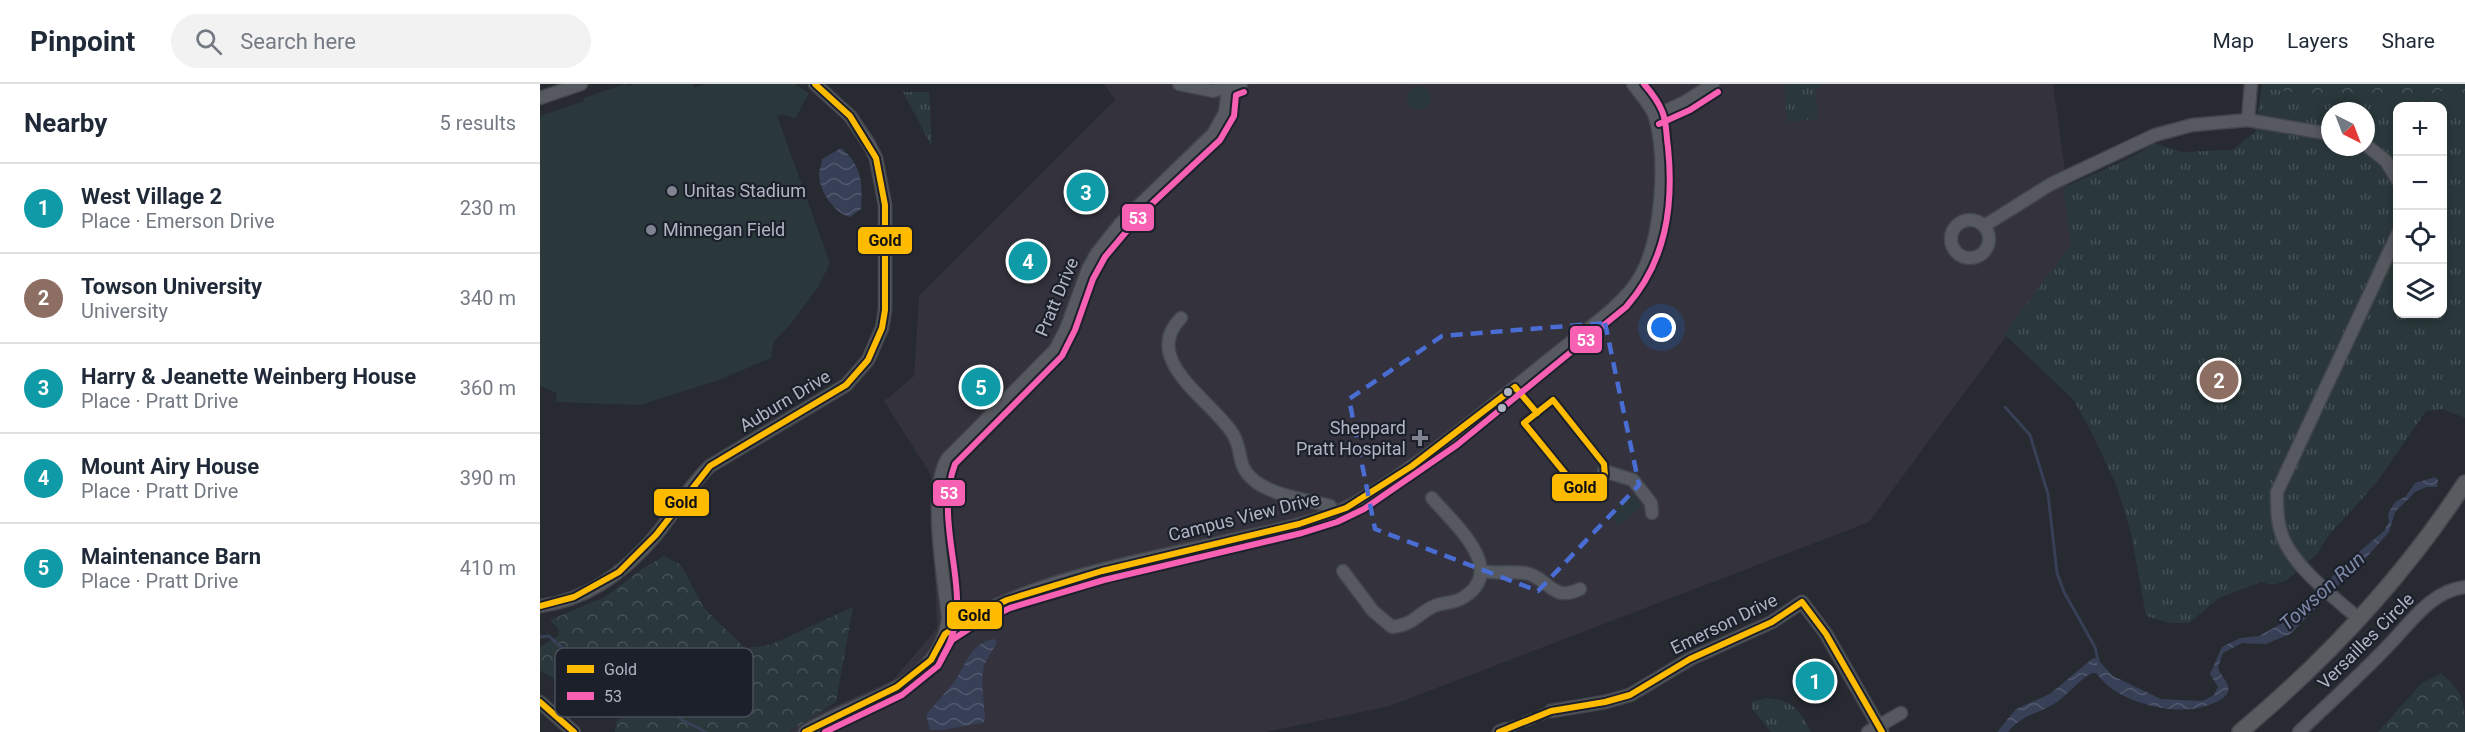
<!DOCTYPE html>
<html lang="en">
<head>
<meta charset="utf-8">
<style>
  :root { --surface:#fff; --page:#f2f2f3; --text:#1f2937; --muted:#747a83; --line:#e0e1e3; --accent:#db2777 }
  body { margin:0; font-family:Roboto,sans-serif; background:var(--page); color:var(--text) }
  .controls { position:absolute; right:18px; top:18px; display:grid; overflow:hidden; border-radius:12px; box-shadow:0 3px 9px #0003 }
  .controls button { width:54px; height:54px; display:grid; place-items:center; padding:0; border:0; border-bottom:2px solid var(--line); background:var(--surface); color:var(--text); font:30px sans-serif }
  .compass { position:absolute; left:1781px; top:18px; width:54px; height:54px; border-radius:50%; background:var(--surface); box-shadow:0 3px 9px #0003; rotate:138deg }
  .you { position:absolute; left:1122px; top:244px; width:21px; height:21px; margin:-15px; border:4px solid #fff; border-radius:50%; background:#1a73e8; box-shadow:0 0 0 9px #1a73e833 }
  .badge { display:grid; place-items:center; width:39px; height:39px; border-radius:50%; background:var(--accent); color:#fff; font-size:20px; font-weight:700 }
  .pin { position:absolute; translate:-50% -50%; border:3px solid #fff; box-shadow:0 2px 6px #0006 }
  .list { margin:0; padding:0; list-style:none }
  h2 { display:flex; justify-content:space-between; align-items:center; height:78px; margin:0; padding:0 24px; font-size:26px }
  h2 small { font-size:20px; font-weight:400; color:var(--muted) }
  .list li { display:grid; grid-template-columns:39px 1fr auto; gap:18px; align-items:center; box-sizing:border-box; height:90px; padding:0 24px; border-top:2px solid var(--line) }
  .list b { display:block; font-size:22px; white-space:nowrap }
  .list p { margin:0; font-size:20px; white-space:nowrap; color:var(--muted) }
  .list em { font-size:20px; font-style:normal; color:var(--muted) }
  .icon { flex:none; width:33px; height:33px; fill:none; stroke:currentColor; stroke-width:2; stroke-linecap:round; stroke-linejoin:round }
  .map { position:relative; flex:none; width:1925px; height:648px; overflow:hidden }
  header { display:flex; align-items:center; gap:36px; box-sizing:border-box; height:84px; padding:0 30px; background:var(--surface); border-bottom:2px solid var(--line) }
  header strong { font-size:28px }
  nav { display:flex; gap:33px; margin-inline-start:auto; font-size:21px }
  .search { width:420px; height:54px; background:var(--page); display:flex; align-items:center; gap:15px; box-sizing:border-box; padding:0 21px; border-radius:33px; color:var(--muted); font-size:22px }
  main { display:flex }
  aside { flex:1; background:var(--surface) }
  .map>svg:first-child { display:block }
  .medical { fill:#34323d }
  .grass { fill:url(#grass-tufts); fill-rule:evenodd }
  .forest { fill:url(#forest-crowns) }
  .garden { fill:#2a383b }
  .water { fill:url(#water-waves) }
  .lines { fill:none; stroke-linecap:round; stroke-linejoin:round }
  .stream { stroke:#374057; stroke-width:3 }
  .minor-tunnel { stroke:#3c3f47; stroke-width:12; stroke-dasharray:12 6; stroke-linecap:butt }
  .minor-casing { stroke:#42454a; stroke-width:15 }
  .major-casing { stroke:#45474e; stroke-width:18 }
  .minor { stroke:#565960; stroke-width:12 }
  .major { stroke:#595b61; stroke-width:15 }
  .bus-1-casing { stroke:#1c202b; stroke-width:10 }
  .bus-2-casing { stroke:#1c202b; stroke-width:10 }
  .bus-1 { stroke:#fb0; stroke-width:6 }
  .bus-2 { stroke:#f860b3; stroke-width:6 }
  .marked { fill:none; stroke:#496dd2; stroke-width:4.5; stroke-dasharray:12 8; stroke-linejoin:round }
  .poi-dot { fill:#818490; stroke:#1c202b; stroke-width:2 }
  .bus-dot { fill:#b1b5c3; stroke:#1c202b; stroke-width:2 }
  .labels { text-anchor:middle; stroke-width:4.5; stroke-linejoin:round; paint-order:stroke }
  .poi-label { font-size:18px; fill:#b1b5c3; stroke:#1c202b; text-anchor:start }
  .street-label { font-size:18px; fill:#b1b5c3; stroke:#1c202b }
  .water-label { font-size:20px; font-style:italic; fill:#7c89a8; stroke:#1c202b }
  .key { fill:#1c202b; stroke:#494d59; stroke-width:1.5 }
  .key-label { font-size:16px; fill:#b1b5c3 }
  .line-badge { stroke:#1c202b; stroke-width:2 }
  .badge-label { font-size:16px; text-anchor:middle; font-weight:bold; fill:#fff }
  .pale-badge-label { font-size:16px; text-anchor:middle; font-weight:bold; fill:#111 }
</style>
</head>
<body>
<header>
<strong>Pinpoint</strong>
<div class="search"><svg class="icon" aria-label="search" viewBox="0 0 24 24"><circle cx="10" cy="10" r="6"/><path d="M15 15l6 6"/></svg>Search here</div>
<nav><a>Map</a><a>Layers</a><a>Share</a></nav>
</header>
<main>
<aside>
<h2>Nearby<small>5 results</small></h2>
<ul class="list">
<li><span class="badge" style="background:#0f9aa8">1</span><div><b>West Village 2</b><p>Place · Emerson Drive</p></div><em>230 m</em></li>
<li><span class="badge" style="background:#8d6e63">2</span><div><b>Towson University</b><p>University</p></div><em>340 m</em></li>
<li><span class="badge" style="background:#0f9aa8">3</span><div><b>Harry &amp; Jeanette Weinberg House</b><p>Place · Pratt Drive</p></div><em>360 m</em></li>
<li><span class="badge" style="background:#0f9aa8">4</span><div><b>Mount Airy House</b><p>Place · Pratt Drive</p></div><em>390 m</em></li>
<li><span class="badge" style="background:#0f9aa8">5</span><div><b>Maintenance Barn</b><p>Place · Pratt Drive</p></div><em>410 m</em></li>
</ul>
</aside>
<div class="map">
<svg width="1925" height="648" viewBox="0 0 1925 648">
  <defs>
    <pattern id="grass-tufts" width="24" height="20" patternUnits="userSpaceOnUse" patternTransform="scale(1.5)"><rect width="24" height="20" fill="#2a383b"/><path d="M3 7l-1-3M5 7V3M7 7l1-3M15 17l-1-3M17 17v-4M19 17l1-3" fill="none" stroke="#465356"/></pattern>
    <pattern id="forest-crowns" width="20" height="18" patternUnits="userSpaceOnUse" patternTransform="scale(1.5)"><rect width="20" height="18" fill="#2a383b"/><path d="M2 6a3 3 0 1 1 6 0M12 15a3 3 0 1 1 6 0" fill="none" stroke="#465356"/></pattern>
    <pattern id="water-waves" width="16" height="10" patternUnits="userSpaceOnUse" patternTransform="scale(1.5)"><rect width="16" height="10" fill="#374057"/><path d="M0 5q4-4 8 0t8 0" fill="none" stroke="#52596e"/></pattern>
  </defs>
  <rect width="100%" height="100%" fill="#272a31"/>
  <path class="medical" d="M564,0h949l22,159 -206,279 -479,184 -124,26h-475l15,-13 87,-39 44,-52 -6,-153 -47,-74 30,-25 5,-80 196,-196z"/>
  <g class="grass">
    <path d="M1244,0h37v4l-6,1 3,30 -31,3z"/>
    <path d="M1722,0h6l-2,4 94,14 17,-7 49,10 16,-14 23,9v318l-22,-9 -17,2 -49,71 -49,54 -11,18 -31,27 -14,4 -11,-3 -42,16 -30,25h-20l-23,-7 -15,-83 -14,-46 -23,-50 -21,-38 -69,-65 67,-89 -8,-57 71,-32 20,-13 27,9 51,-2 23,-18zM1858,22h44v208h-44zM1790,27h36v36h-36z"/>
    <path d="M363,8h26l3,55z"/>
    <path d="M1227,614c27,3 32,12 44,34h-40l-19,-23 -1,-7z"/>
  </g>
  <g class="forest">
    <path d="M1728,0h197v16l-23,-9 -16,14 -49,-10 -17,7 -95,-14z"/>
    <path d="M124,472l17,9 23,43 41,40 25,-3 83,-38 -17,95 -47,30h-174l1,-10 6,-5 -29,-22 -31,-11 -22,-14v-23l18,-11 1,-6 -9,-10 55,-23 37,-28z"/>
    <path d="M1901,589c23,19 24,31 24,59h-87l44,-49z"/>
  </g>
  <g class="garden">
    <path d="M85,0l4,2 6,-2h58l1,4 11,-4h90l14,9 -14,26 -13,-5 -5,2 53,147 -12,24 -28,38 -16,16 -3,17 -52,22 -79,25 -84,-3 1,-9 -17,-7v-270l44,-15v-3z"/>
    <circle cx="879" cy="14" r="12"/>
    <path d="M1093,411l9,12 -24,18 -9,-11z"/>
  </g>
  <g class="water">
    <path d="M301,64c21,17 22,36 20,61l-11,8c-16,-4 -31,-26 -31,-43 0,-4 3,-10 3,-15z"/>
    <path d="M1895,393l3,3 -1,7h-11l-11,5 -20,20 -6,20 -24,27 -75,75 -24,10 -24,-1 -19,10 -5,14c1,8 13,16 10,25 -3,7 -12,10 -19,13 -28,11 -72,1 -97,-16 -6,-4 -11,-10 -16,-16h-4c-15,8 -25,24 -40,32 -19,11 -29,9 -44,27h-11l19,-23 34,-15 43,-36 4,1 16,17 48,23 42,2 11,-6 4,-8 -8,-13 12,-27 18,-9 19,-2 31,-17 57,-57 38,-32 4,-9 -1,-7 7,-12 11,-6 9,-13z"/>
    <path d="M454,555l3,3 -13,23 -2,14 3,41 -2,3c-14,1 -42,9 -53,7l-4,-15c9,-11 19,-22 28,-33 13,-18 15,-38 40,-43z"/>
  </g>
  <g class="lines">
    <g class="stream">
      <path d="M1465,323l25,28 18,59 9,79 7,19 31,55 4,18"/>
      <path d="M0,553l9,-1c18,20 30,19 56,21l17,20 32,11 28,32 24,12"/>
    </g>
    <path class="minor-tunnel" d="M966,645l45,-18"/>
    <defs>
      <g id="minor">
        <path d="M639,0l34,7 28,-7"/>
        <path d="M0,14l41,-14"/>
        <path d="M1115,32l30,-14 28,-18"/>
        <path d="M1708,36l3,-36"/>
        <path d="M1826,61l20,16 12,20"/>
        <circle cx="1430" cy="155" r="19"/>
        <path d="M1444,142l67,-42 104,-49 37,-10 56,-5 82,14"/>
        <path d="M641,234c-42,42 33,84 52,116 11,19 2,32 23,48 20,14 51,18 74,24l4,7"/>
        <path d="M1064,387l29,9 18,23 1,10"/>
        <path d="M803,487l30,40 19,16c25,-3 27,-16 45,-22 9,-3 19,-2 27,-8 44,-28 -11,-74 -32,-99"/>
        <path d="M942,487c14,3 29,0 43,2 24,4 26,30 55,16"/>
        <path d="M0,522c47,-6 86,-35 116,-71 18,-22 33,-49 54,-69l136,-81 22,-25 14,-32 3,-18v-105l-9,-47 -7,-14 -19,-28 -35,-32"/>
        <path d="M1819,535c-25,-22 -63,-50 -76,-81 -6,-15 -6,-30 -6,-46l121,-259"/>
        <path d="M405,550c84,-57 198,-73 295,-96 31,-7 63,-13 92,-24 25,-10 48,-26 70,-41 54,-37 104,-79 155,-120 27,-22 68,-48 84,-78 21,-37 26,-117 14,-158 -3,-11 -15,-23 -22,-33"/>
        <path d="M0,618l34,30"/>
        <path d="M1011,627l54,-9 25,-7 60,-36 82,-37 30,-20 24,32 56,98"/>
        <path d="M265,648c50,-33 135,-42 143,-114 -4,-39 -20,-126 -1,-159l108,-109 11,-21 22,-60 9,-16 23,-29 93,-90 12,-21 3,-24"/>
        <path d="M959,648l7,-3"/>
        <path d="M1328,648l33,-19"/>
        <path d="M1759,648c29,-28 59,-55 87,-84 23,-23 44,-57 79,-61"/>
      </g>
      <path id="major" d="M1700,648c86,-72 163,-154 225,-249"/>
    </defs>
    <use href="#minor" class="minor-casing"/>
    <use href="#major" class="major-casing"/>
    <use href="#minor" class="minor"/>
    <use href="#major" class="major"/>
    <defs>
      <g id="bus-1">
        <path d="M1013,316l51,64 1,12 -9,10 -19,2 -53,-65z"/>
        <path d="M0,522l34,-9 45,-25 37,-37 54,-69 136,-81 22,-25 14,-32 3,-18v-105l-9,-47 -26,-42 -35,-32"/>
        <path d="M0,618l34,30"/>
        <path d="M265,648l92,-45 34,-27 14,-26 26,-17 36,-17 95,-29 197,-47 47,-16 66,-42 103,-79 22,26"/>
        <path d="M959,648l52,-21 54,-9 25,-7 60,-36 82,-37 30,-20 24,32 56,98"/>
      </g>
      <g id="bus-2">
        <path d="M1119,40l31,-14 28,-18"/>
        <path d="M401,576c3,-7 8,-14 10,-21 20,-53 -18,-115 4,-175l107,-108 13,-26 18,-51 12,-22 37,-44 78,-73 14,-24 2,-21 8,-3"/>
        <path d="M285,648l77,-37 36,-29 14,-26 23,-15 35,-17 94,-28 198,-47 35,-11 27,-13 93,-64 169,-138c40,-45 48,-101 42,-160 -2,-12 -1,-25 -6,-36 -4,-10 -11,-19 -18,-27"/>
      </g>
    </defs>
    <use href="#bus-1" class="bus-1-casing"/>
    <use href="#bus-2" class="bus-2-casing"/>
    <use href="#bus-1" class="bus-1"/>
    <use href="#bus-2" class="bus-2"/>
  </g>
  <path class="marked" d="M1065,239l34,162 -101,106 -163,-62 -26,-130 93,-63z"/>
  <g class="poi-dot">
    <circle cx="132" cy="107" r="6"/>
    <circle cx="111" cy="146" r="6"/>
    <path d="M877 345h6v6h6v6h-6v6h-6v-6h-6v-6h6z"/>
  </g>
  <g class="bus-dot">
    <circle cx="968" cy="308" r="5"/>
    <circle cx="962" cy="324" r="5"/>
  </g>
  <g class="labels">
    <g class="poi-label">
      <text x="144" y="113">Unitas Stadium</text>
      <text x="123" y="152">Minnegan Field</text>
      <text x="866" y="350" text-anchor="end">Sheppard<tspan x="866" dy="21">Pratt Hospital</tspan></text>
    </g>
    <g class="street-label">
      <text transform="translate(517 213) rotate(-67)" y="6">Pratt Drive</text>
      <text transform="translate(245 317) rotate(-31)" y="6">Auburn Drive</text>
      <text transform="translate(704 433) rotate(-14)" y="6">Campus View Drive</text>
      <text transform="translate(1184 540) rotate(-26)" y="6">Emerson Drive</text>
      <text transform="translate(1826 557) rotate(-45)" y="6">Versailles Circle</text>
    </g>
    <g class="water-label">
      <text transform="translate(1782 507) rotate(-42)" y="7">Towson Run</text>
    </g>
  </g>
  <rect x="15" y="564" width="198" height="69" rx="9" class="key"/>
  <rect x="27" y="581" width="27" height="8" fill="#fb0"/>
  <rect x="27" y="608" width="27" height="8" fill="#f860b3"/>
  <g class="key-label">
    <text x="64" y="591">Gold</text>
    <text x="64" y="618">53</text>
  </g>
  <g class="line-badge">
    <rect x="581" y="119" width="34" height="29" rx="6" fill="#f860b3"/>
    <rect x="317" y="142" width="56" height="29" rx="6" fill="#fb0"/>
    <rect x="1029" y="241" width="34" height="29" rx="6" fill="#f860b3"/>
    <rect x="1011" y="389" width="57" height="29" rx="6" fill="#fb0"/>
    <rect x="392" y="395" width="34" height="28" rx="6" fill="#f860b3"/>
    <rect x="113" y="404" width="57" height="29" rx="6" fill="#fb0"/>
    <rect x="406" y="517" width="57" height="29" rx="6" fill="#fb0"/>
  </g>
  <g class="badge-label">
    <text x="598" y="140">53</text>
    <text x="1046" y="262">53</text>
    <text x="409" y="415">53</text>
  </g>
  <g class="pale-badge-label">
    <text x="345" y="162">Gold</text>
    <text x="1040" y="409">Gold</text>
    <text x="141" y="424">Gold</text>
    <text x="434" y="537">Gold</text>
  </g>
</svg>
<div class="controls">
<button>+</button>
<button>−</button>
<button><svg class="icon" aria-label="locate" viewBox="0 0 24 24"><circle cx="12" cy="12" r="6"/><path d="M12 2v4M12 18v4M2 12h4M18 12h4"/></svg></button>
<button><svg class="icon" aria-label="layers" viewBox="0 0 24 24"><path d="M12 4l9 5-9 5-9-5zM3 14l9 5 9-5"/></svg></button>
</div>
<svg class="compass" viewBox="-18 -18 36 36"><path d="M0-13l5 13h-10z" fill="#e53935"/><path d="M0 13l5-13h-10z" fill="#747a83"/></svg>
<div class="you"></div>
<div class="pin badge" style="left:1275px;top:597px;background:#0f9aa8">1</div>
<div class="pin badge" style="left:1679px;top:296px;background:#8d6e63">2</div>
<div class="pin badge" style="left:546px;top:108px;background:#0f9aa8">3</div>
<div class="pin badge" style="left:488px;top:177px;background:#0f9aa8">4</div>
<div class="pin badge" style="left:441px;top:303px;background:#0f9aa8">5</div>
</div>
</main>
</body>
</html>
